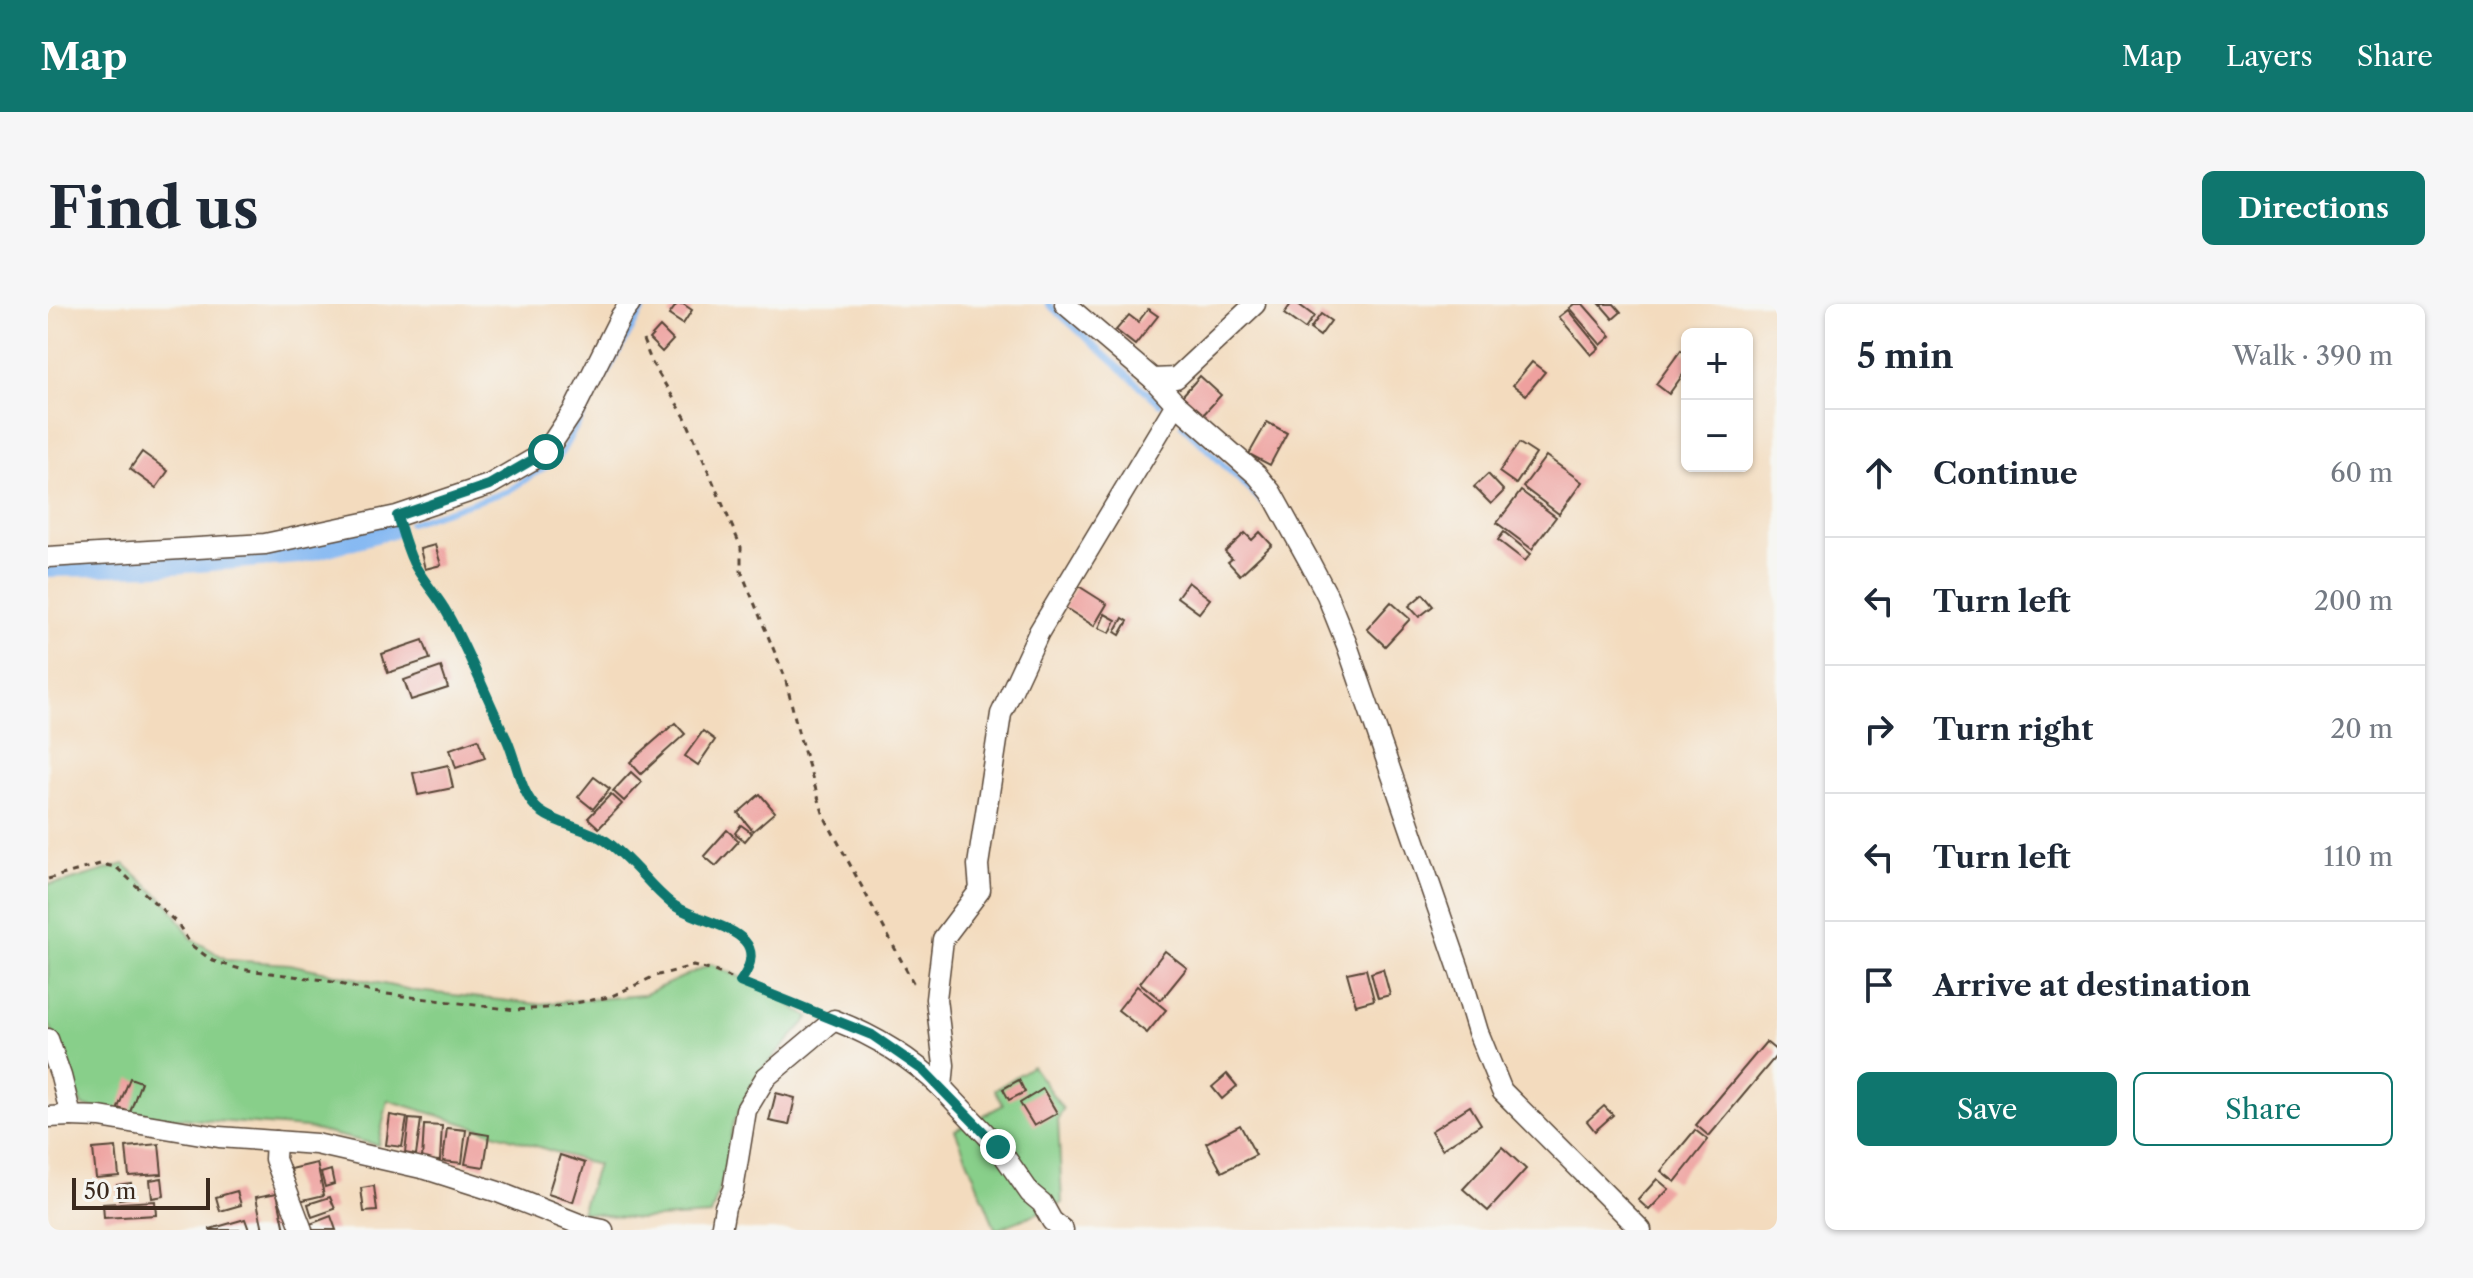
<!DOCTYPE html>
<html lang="en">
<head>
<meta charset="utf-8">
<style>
  :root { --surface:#fff; --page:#f6f6f7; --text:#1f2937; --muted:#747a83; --line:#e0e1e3; --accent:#0f766e }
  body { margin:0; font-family:"Libre Caslon Text",serif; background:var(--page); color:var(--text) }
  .controls { position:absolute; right:24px; top:24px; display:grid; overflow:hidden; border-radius:12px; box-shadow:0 2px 6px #0004 }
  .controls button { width:72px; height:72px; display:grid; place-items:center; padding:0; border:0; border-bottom:2px solid var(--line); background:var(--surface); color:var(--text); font:40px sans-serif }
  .scale { position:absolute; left:24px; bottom:20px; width:138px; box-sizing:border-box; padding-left:8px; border:4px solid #3b2a1e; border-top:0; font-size:22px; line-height:28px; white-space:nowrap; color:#3b2a1e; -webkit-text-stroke:6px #f6f6f2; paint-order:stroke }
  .stop { position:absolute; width:24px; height:24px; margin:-18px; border:6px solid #0f766e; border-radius:50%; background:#fff }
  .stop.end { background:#0f766e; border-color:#fff; box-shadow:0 2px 8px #0008 }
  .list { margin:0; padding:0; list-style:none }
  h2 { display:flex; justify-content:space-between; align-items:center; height:104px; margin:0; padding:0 32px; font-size:34px }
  h2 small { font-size:26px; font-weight:400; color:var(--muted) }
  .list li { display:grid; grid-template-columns:52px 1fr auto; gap:24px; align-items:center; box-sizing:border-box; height:128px; padding:0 32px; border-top:2px solid var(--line) }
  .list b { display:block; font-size:30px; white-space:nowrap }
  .list em { font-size:26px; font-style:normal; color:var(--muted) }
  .actions { display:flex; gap:16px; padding:24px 32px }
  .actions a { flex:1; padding:18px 0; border:2px solid var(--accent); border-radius:12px; text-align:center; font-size:28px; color:var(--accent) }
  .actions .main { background:var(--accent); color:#fff }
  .icon { flex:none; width:44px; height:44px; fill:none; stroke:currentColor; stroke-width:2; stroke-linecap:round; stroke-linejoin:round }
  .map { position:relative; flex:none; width:1729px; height:926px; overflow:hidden; border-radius:12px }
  header { display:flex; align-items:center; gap:48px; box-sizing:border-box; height:112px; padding:0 40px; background:var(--accent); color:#fff }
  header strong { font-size:38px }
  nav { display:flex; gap:44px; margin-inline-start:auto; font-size:28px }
  .intro { display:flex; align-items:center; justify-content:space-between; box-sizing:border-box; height:192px; padding:0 48px }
  h1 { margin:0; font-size:56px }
  .button { padding:20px 36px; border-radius:12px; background:var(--accent); color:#fff; font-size:28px; font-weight:700 }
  main { display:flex; gap:48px; padding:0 48px }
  aside { flex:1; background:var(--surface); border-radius:12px; box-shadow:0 2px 6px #0004 }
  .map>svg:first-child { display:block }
  .green { fill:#88cf8a; stroke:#627c54; stroke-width:2 }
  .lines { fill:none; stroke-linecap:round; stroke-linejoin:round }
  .stream { stroke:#84b8f2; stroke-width:6 }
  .canal { stroke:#84b8f2; stroke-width:20 }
  .building { fill:#eea09e }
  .minor-casing { stroke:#574536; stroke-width:23 }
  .path { stroke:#574536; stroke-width:3; stroke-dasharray:6 6; stroke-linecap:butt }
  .minor { stroke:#fff; stroke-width:20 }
  .route { stroke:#0f766e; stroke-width:10 }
</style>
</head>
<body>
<header>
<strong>Map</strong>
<nav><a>Map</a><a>Layers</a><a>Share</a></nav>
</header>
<div class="intro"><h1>Find us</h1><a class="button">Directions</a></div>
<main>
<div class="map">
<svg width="1729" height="926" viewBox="0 0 1729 926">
  <rect width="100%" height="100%" fill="#f6f6f2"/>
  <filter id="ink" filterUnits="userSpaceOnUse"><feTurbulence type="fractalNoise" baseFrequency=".0125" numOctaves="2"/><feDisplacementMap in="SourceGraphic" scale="16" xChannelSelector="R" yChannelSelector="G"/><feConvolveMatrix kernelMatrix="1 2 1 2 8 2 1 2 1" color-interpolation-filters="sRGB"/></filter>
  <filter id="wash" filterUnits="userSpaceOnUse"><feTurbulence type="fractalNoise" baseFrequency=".006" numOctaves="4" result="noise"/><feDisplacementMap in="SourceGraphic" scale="32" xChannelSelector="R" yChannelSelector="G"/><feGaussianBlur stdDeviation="1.8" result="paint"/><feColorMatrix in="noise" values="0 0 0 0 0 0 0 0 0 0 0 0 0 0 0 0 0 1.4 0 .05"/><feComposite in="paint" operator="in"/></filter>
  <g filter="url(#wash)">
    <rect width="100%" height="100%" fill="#f3dbbe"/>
    <g class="green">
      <path d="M76,560l46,42 22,33 36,21 61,4 127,27 121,13 106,-9 68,-31 58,26 40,28 -54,60 -22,45 -9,52 -13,40 -73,4 -57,-7 16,-47 -209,-65 -10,45 -72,-17 -168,-13 -56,-9 -34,-85v-137l18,-2z"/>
      <path d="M984,762l31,43 -5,10 4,84 -66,27 -41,-100 48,-25 -8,-15z"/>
    </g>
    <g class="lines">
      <g class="stream">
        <path d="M1000,0l112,100"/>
        <path d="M1134,121l80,77"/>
        <path d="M362,219l98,-32 50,-32 88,-155"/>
      </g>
      <path class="canal" d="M0,263l112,-2 139,-11 94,-26"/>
    </g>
    <g id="blocks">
      <g class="building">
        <path d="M629,0h6l9,6 -9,14 -14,-9z"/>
        <path d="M1243,0h7l16,12 -9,13 -21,-15z"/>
        <path d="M1526,0h9l28,32 -10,9 -32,-37z"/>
        <path d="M1552,0h14l7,8 -8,7z"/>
        <path d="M1100,5l10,7 -23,29 -19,-15 13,-15 9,7z"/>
        <path d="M1520,6l31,38 -8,7 -32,-38z"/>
        <path d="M1273,10l10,7 -11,15 -10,-7z"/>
        <path d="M612,23l13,13 -11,12 -13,-13z"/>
        <path d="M1633,46l6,5v14l-18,25 -13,-10z"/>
        <path d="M1484,58l13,10 -19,23 -13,-10z"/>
        <path d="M1152,72l21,19 -18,20 -21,-19z"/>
        <path d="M1219,118l20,11 -17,32 -21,-11z"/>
        <path d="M1471,139l17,11 -20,30 -17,-12z"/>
        <path d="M94,148l26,19 -12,17 -26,-19z"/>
        <path d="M1498,152l36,26 -23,32 -36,-27z"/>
        <path d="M1440,170l16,17 -13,13 -17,-17z"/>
        <path d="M1473,187l35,26 -24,32 -35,-26z"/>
        <path d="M1212,228l12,13 -32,30 -12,-13 4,-3 -7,-7 20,-19 7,7z"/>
        <path d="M1456,228l27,22 -6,7 -27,-21z"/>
        <path d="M387,241l6,20 -16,4 -5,-20z"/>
        <path d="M1140,278l22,17 -11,14 -22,-16z"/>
        <path d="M1029,281l30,19 -13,22 -30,-19z"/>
        <path d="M1375,290l10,12 -14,11 -10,-11z"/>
        <path d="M1343,298l19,17 -25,27 -18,-17z"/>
        <path d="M1057,310l11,6 -6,13 -11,-5z"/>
        <path d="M1075,314l5,3 -8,14 -5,-3z"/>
        <path d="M375,336l7,19 -42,14 -6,-19z"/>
        <path d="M393,363l7,21 -37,12 -7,-20z"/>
        <path d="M627,419l10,11 -44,40 -11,-12z"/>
        <path d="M655,427l12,9 -17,25 -13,-9z"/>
        <path d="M430,435l7,19 -29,10 -6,-19z"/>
        <path d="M400,461l5,23 -35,7 -5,-22z"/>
        <path d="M583,468l11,10 -18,19 -11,-10z"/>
        <path d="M546,473l16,12 -17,20 -15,-12z"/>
        <path d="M563,490l11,10 -23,24 -11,-10z"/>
        <path d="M712,490l15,18 -22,19 -15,-18z"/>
        <path d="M693,521l11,8 -7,8 -10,-8z"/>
        <path d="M679,526l12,11 -23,25 -12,-10z"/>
        <path d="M1117,647l22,17 -26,32 -21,-17z"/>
        <path d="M1318,665l8,31 -18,5 -9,-32z"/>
        <path d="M1335,665l7,26 -12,3 -7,-25z"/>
        <path d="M1089,682l29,24 -19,23 -29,-23z"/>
        <path d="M1718,738l11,9v4l-68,81 -13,-11z"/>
        <path d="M1179,770l10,12 -15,13 -10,-12z"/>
        <path d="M82,774l11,4 -11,30 -12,-4z"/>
        <path d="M971,776l6,12 -16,8 -6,-11z"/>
        <path d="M995,785l14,24 -23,13 -14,-23z"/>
        <path d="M728,789l19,5 -6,27 -20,-4z"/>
        <path d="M1422,802l11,18 -39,25 -11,-18z"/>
        <path d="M1556,802l9,9 -18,16 -8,-10z"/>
        <path d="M342,811l17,3 -5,29 -16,-2z"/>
        <path d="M361,815l12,1 -5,35 -11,-2z"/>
        <path d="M376,821l18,1 -2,35 -18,-1z"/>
        <path d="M1192,821l16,30 -34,17 -16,-29z"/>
        <path d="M399,824l19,2 -4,33 -19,-2z"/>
        <path d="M1647,826l13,10 -33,42 -14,-11z"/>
        <path d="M423,828l18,3 -5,32 -19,-3z"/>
        <path d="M111,840l3,30 -33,2 -3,-29z"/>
        <path d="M68,843l3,29 -23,2 -3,-29z"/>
        <path d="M1454,843l24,22 -38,42 -25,-22z"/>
        <path d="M512,851l25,8 -12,39 -25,-8z"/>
        <path d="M269,859l7,32 -25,6 -8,-32z"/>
        <path d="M283,866l3,14 -9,3 -4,-14z"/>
        <path d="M114,874l2,18 -12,2 -2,-18z"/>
        <path d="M1609,875l12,10 -20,21 -11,-10z"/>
        <path d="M83,879l1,14 -13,2 -2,-14z"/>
        <path d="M326,882l3,25 -13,1 -3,-24z"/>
        <path d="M189,887l4,14 -21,6 -4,-14z"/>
        <path d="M229,889l8,37h-22l-7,-33z"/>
        <path d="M282,893l5,12 -23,8 -4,-13z"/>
        <path d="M107,897l1,14 -52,3 -1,-14z"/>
        <path d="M283,912l5,14h-24l-2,-6z"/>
        <path d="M197,915l4,11h-39v-1z"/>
      </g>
    </g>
  </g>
  <g filter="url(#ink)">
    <use href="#blocks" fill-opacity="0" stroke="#574536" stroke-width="2"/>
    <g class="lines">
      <defs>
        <g id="minor">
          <path d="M1017,0l88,75 23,25 81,71 14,17 37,67 19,36 20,50 113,327 18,60 24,59 139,139"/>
          <path d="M1105,75l23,-1 79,-74"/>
          <path d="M0,253l217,-13 132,-28 92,-31 57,-33 28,-42 47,-94 9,-12"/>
          <path d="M0,735l13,37 10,40 29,1 119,20 97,7 110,25 72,23 86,34 19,4"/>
          <path d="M0,813l23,-1"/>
          <path d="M228,837l-1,18 27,71"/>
          <path d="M673,926l4,-23 8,-17 13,-80 20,-33 68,-57c41,16 76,37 108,68"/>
          <path d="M1015,926l-11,-9 -10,-18 -12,-10 -32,-46 -56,-59 2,-23 -8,-66 7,-60 37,-49 -2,-25 23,-151 38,-82 137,-228"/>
        </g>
      </defs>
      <use href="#minor" class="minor-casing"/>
      <g class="path">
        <path d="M595,36l9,23 33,54 56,130v24l44,106 14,58 25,81 92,172"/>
        <path d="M355,231c11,33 29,50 45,79 21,41 40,85 59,127 10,21 14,56 33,71 19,13 45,15 67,29 26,18 41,45 66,63 29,23 106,24 67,78"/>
        <path d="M0,575l52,-15 16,3 62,57 13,21 22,16 27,8 84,11 48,12 143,18 31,-2 64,-11 45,-21 38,-10 21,5 100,41"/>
      </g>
      <use href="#minor" class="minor"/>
    </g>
  </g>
  <g class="lines" filter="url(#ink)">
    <path class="route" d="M498,148l-57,33 -92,31c5,15 9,31 16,46 9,18 24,33 34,51 23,41 40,85 60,127 10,22 14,57 33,71 18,14 45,16 66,30 26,18 42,44 66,63 29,22 107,24 68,78l132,53 52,36 74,76"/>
  </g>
</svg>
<div class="controls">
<button>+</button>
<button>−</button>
</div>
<div class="scale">50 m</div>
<div class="stop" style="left:498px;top:148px"></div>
<div class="stop end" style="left:950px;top:843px"></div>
</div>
<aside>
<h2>5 min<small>Walk · 390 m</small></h2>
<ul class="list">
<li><svg class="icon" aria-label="ahead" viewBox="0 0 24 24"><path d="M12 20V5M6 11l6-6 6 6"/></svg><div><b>Continue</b></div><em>60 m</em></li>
<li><svg class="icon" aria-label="left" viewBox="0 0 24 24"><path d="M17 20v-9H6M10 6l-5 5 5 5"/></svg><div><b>Turn left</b></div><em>200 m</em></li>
<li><svg class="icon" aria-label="right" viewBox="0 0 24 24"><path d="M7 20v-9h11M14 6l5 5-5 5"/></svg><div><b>Turn right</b></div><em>20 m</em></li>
<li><svg class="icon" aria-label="left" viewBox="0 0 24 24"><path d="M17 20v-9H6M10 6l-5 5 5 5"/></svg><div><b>Turn left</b></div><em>110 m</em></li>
<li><svg class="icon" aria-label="arrive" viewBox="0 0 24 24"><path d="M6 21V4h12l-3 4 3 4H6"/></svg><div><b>Arrive at destination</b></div></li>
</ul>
<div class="actions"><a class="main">Save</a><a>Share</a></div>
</aside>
</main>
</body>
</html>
